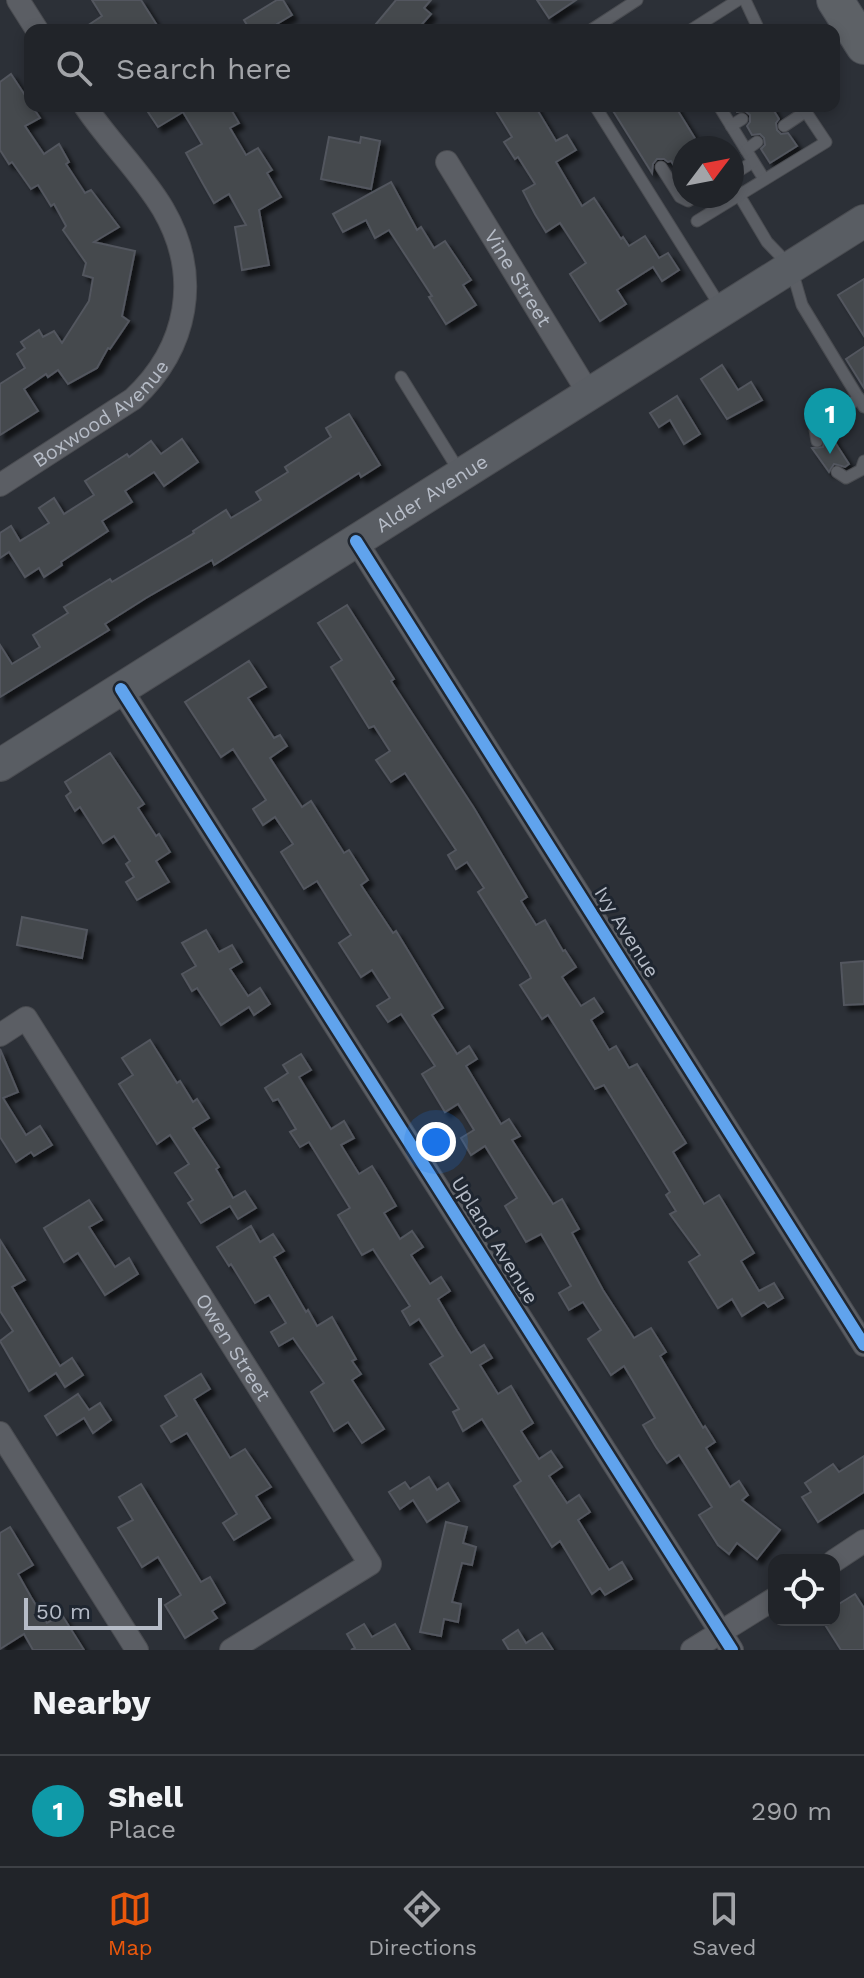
<!DOCTYPE html>
<html lang="en">
<head>
<meta charset="utf-8">
<style>
  :root { --surface:#212429; --page:#292c31; --text:#f1f3f6; --muted:#a2a4a8; --line:#3e4146; --accent:#ea580c }
  body { margin:0; font-family:"Work Sans",sans-serif; background:var(--page); color:var(--text) }
  .controls { position:absolute; right:24px; bottom:24px; display:grid; overflow:hidden; border-radius:16px; box-shadow:0 4px 12px #0003 }
  .controls button { width:72px; height:72px; display:grid; place-items:center; padding:0; border:0; border-bottom:2px solid var(--line); background:var(--surface); color:var(--text); font:40px sans-serif }
  .compass { position:absolute; left:672px; top:136px; width:72px; height:72px; border-radius:50%; background:var(--surface); box-shadow:0 4px 12px #0003; rotate:58deg }
  .scale { position:absolute; left:24px; bottom:20px; width:138px; box-sizing:border-box; padding-left:8px; border:4px solid #b6bcc7; border-top:0; font-size:22px; line-height:28px; white-space:nowrap; color:#b6bcc7; -webkit-text-stroke:6px #1f2630; paint-order:stroke }
  .you { position:absolute; left:436px; top:1142px; width:28px; height:28px; margin:-20px; border:6px solid #fff; border-radius:50%; background:#1a73e8; box-shadow:0 0 0 12px #1a73e833 }
  .badge { display:grid; place-items:center; width:52px; height:52px; border-radius:50%; background:var(--accent); color:#fff; font-size:26px; font-weight:700 }
  .pin { position:absolute; translate:-50% -66px; filter:drop-shadow(0 2px 4px #0008) }
  .pin::after { content:''; position:absolute; top:42px; width:28px; height:24px; background:inherit; clip-path:polygon(0 0,100% 0,50% 100%) }
  .list { margin:0; padding:0; list-style:none }
  h2 { display:flex; justify-content:space-between; align-items:center; height:104px; margin:0; padding:0 32px; font-size:34px }
  h2 small { font-size:26px; font-weight:400; color:var(--muted) }
  .list li { display:grid; grid-template-columns:52px 1fr auto; gap:24px; align-items:center; box-sizing:border-box; height:112px; padding:0 32px; border-top:2px solid var(--line) }
  .list b { display:block; font-size:30px; white-space:nowrap }
  .list p { margin:0; font-size:26px; white-space:nowrap; color:var(--muted) }
  .list em { font-size:26px; font-style:normal; color:var(--muted) }
  .icon { flex:none; width:44px; height:44px; fill:none; stroke:currentColor; stroke-width:2; stroke-linecap:round; stroke-linejoin:round }
  .map { position:relative; flex:none; width:864px; height:1650px; overflow:hidden }
  .search { position:absolute; background:var(--surface); box-shadow:0 4px 12px #0003; left:24px; right:24px; top:24px; height:88px; display:flex; align-items:center; gap:20px; box-sizing:border-box; padding:0 28px; border-radius:16px; color:var(--muted); font-size:30px }
  .sheet { height:216px; background:var(--surface) }
  nav { display:flex; justify-content:space-around; align-items:center; box-sizing:border-box; height:112px; border-top:2px solid var(--line); background:var(--surface); font-size:22px; color:var(--muted) }
  nav a { display:grid; justify-items:center; gap:4px }
  nav .on { color:var(--accent) }
  .map>svg:first-child { display:block }
  .building { fill:#44484e; stroke:#53575e; stroke-width:2; filter:url(#shadow) }
  .lines { fill:none; stroke-linecap:round; stroke-linejoin:round }
  .service-casing { stroke:#4a4c51; stroke-width:13 }
  .minor-casing { stroke:#4a4c51; stroke-width:24 }
  .secondary-casing { stroke:#4a4c51; stroke-width:34 }
  .primary-casing { stroke:#494c53; stroke-width:38 }
  .service { stroke:#5b5e64; stroke-width:11 }
  .minor { stroke:#5b5e64; stroke-width:22 }
  .secondary { stroke:#595d63; stroke-width:32 }
  .primary { stroke:#5d6166; stroke-width:36 }
  .cycleway-casing { stroke:#1f2630; stroke-width:17 }
  .cycleway { stroke:#60a3ed; stroke-width:12 }
  .labels { text-anchor:middle; stroke-width:6; stroke-linejoin:round; paint-order:stroke }
  .street-label { font-size:20px; fill:#b6bcc7; stroke:#1f2630 }
</style>
</head>
<body>
<div class="map">
<svg width="864" height="1650" viewBox="0 0 864 1650">
  <defs>
    <filter id="shadow"><feDropShadow dx="5" dy="5" stdDeviation="2" flood-color="#0009"/></filter>
  </defs>
  <rect width="100%" height="100%" fill="#2c3037"/>
  <g class="building">
    <path d="M92,0h49l19,30h-79l21,-14z"/>
    <path d="M277,0h6l9,15 -15,9 4,6h-31l-6,-10z"/>
    <path d="M396,0h35l-7,8 7,6 -14,16h-46z"/>
    <path d="M537,0h39l-27,18z"/>
    <path d="M11,74l29,44 -15,8 19,28 15,-10 10,18 -3,2 19,29 6,-3 28,37 -25,15 41,9 -13,65 7,5 -19,28 -2,-1 -11,20 -29,16 -10,-14 -10,7 -2,-3 -22,15 14,22 -38,24v-51l25,-16 -8,-14 8,-6 -4,-6 18,-12 4,7 11,-6 8,12 27,-42 4,-23 -10,-3 3,-12 -23,-33 3,-4 -12,-22 -3,2 -13,-21 -7,4 -19,-27 -3,2 -9,-14v-68z"/>
    <path d="M157,106h72l10,17 -9,5 16,27 12,-7 14,22 -5,3 14,24 -22,13 10,55 -27,5 -7,-43 11,-2 -17,-31 -15,9 -12,-21 -16,-29 16,-9 -19,-32 -25,15 -10,-15z"/>
    <path d="M493,106h42l21,35 11,-6 9,15 -20,12 26,44 12,-8 27,41 2,-2 6,9 16,-10 14,22 9,-5 11,17 -17,11 -9,-14 -36,23 9,14 -26,17 -30,-47 16,-11 -26,-40 -14,9 -11,-18 -12,-23 12,-7 -17,-27 -3,2 -11,-17 8,-5z"/>
    <path d="M610,106h65l26,42h-17v33l-13,-20 -3,1 -4,-3h-7l-4,5 -1,9z"/>
    <path d="M734,106h37l8,13 -3,4 1,7 4,4 7,-1 9,13 -27,17 -9,-14 4,-4 -1,-7 -4,-4 -8,1 -5,-9 3,-4v-7l-5,-4 -8,1z"/>
    <path d="M329,137l31,6 1,-6 19,4 -9,48 -50,-10z"/>
    <path d="M391,182l26,48 4,-3 13,21 11,-7 26,39 -8,5 13,20 -30,19 -17,-27 3,-1 -43,-66 -14,8 -9,-18 -23,12 -10,-18z"/>
    <path d="M864,279v57l-26,-41z"/>
    <path d="M864,347v41l-18,-29z"/>
    <path d="M722,365l16,25 13,-8 11,18 -35,19 -26,-40z"/>
    <path d="M677,396l23,38 -16,10 -14,-24 -11,7 -9,-14z"/>
    <path d="M349,414l31,51 -19,12 -2,-4 -145,92 -2,-5 -66,38 -41,26 4,6 -109,67v-52l12,19 28,-17 -7,-12 35,-22 -4,-6 46,-28 2,3 82,-49 -1,-2 33,-21 5,8 30,-18 -5,-8 32,-20 -3,-5 46,-30 -5,-9z"/>
    <path d="M829,433l20,31 -4,3 -11,-3 -5,8 -17,-24 11,-1 2,-11z"/>
    <path d="M182,439l16,23 -34,24 -10,-14 -29,19 7,11 -30,19 6,10 -47,31 1,3 -18,12 -5,-9 -14,9 -16,-25 -9,6v-25l11,-7 9,15 29,-18 -10,-15 15,-10 10,16 30,-19 -9,-14 42,-27 2,3 22,-16 10,13z"/>
    <path d="M347,605l47,74 -3,2 83,127 53,89 -6,4 15,24 9,-5 18,31 2,-1 11,17 -14,10 19,29 13,-8 9,14 -12,8 18,30 7,-4 13,22 8,-4 49,79 -13,9 31,52 15,-9 35,58 -13,8 18,30 15,-8 9,15 -15,9 -4,-5 -22,14 -10,-17 -14,9 -29,-46 11,-7 -30,-41 6,-3 -10,-16 4,-3 -66,-107 -9,4 -47,-74 -6,4 -22,-34 11,-7 -2,-5 -51,-81 6,-4 -17,-26 -11,7 -8,-14 8,-5 -51,-77 -14,9 -15,-22 14,-9 -16,-25 -5,2 -38,-61 11,-7 -24,-37z"/>
    <path d="M249,661l17,26 -18,11 26,40 6,-3 7,11 -17,12 32,49 9,-6 33,52 5,-3 19,30 -7,5 32,48 3,-2 47,77 -11,7 25,39 12,-8 8,13 -11,7 35,58 8,-5 11,17 -8,4 41,64 9,-5 17,30 -7,4 31,57 31,48 17,-10 15,24 -6,4 43,72 2,-2 10,16 -9,6 24,39 9,-6 9,14 -6,5 38,30 -23,29 -20,-16 -8,11 -11,-9 -19,-30 13,-8 -33,-52 -12,8 -11,-16 -13,-22 12,-7 -31,-52 -13,9 -23,-36 13,-9 -18,-28 -14,8 -10,-17 12,-7 -30,-52 -15,8 -21,-36 12,-8 -32,-52 -14,9 -10,-17 13,-8 -16,-26 -13,8 -23,-38 13,-8 -34,-52 -13,8 -11,-16 13,-8 -18,-28 -11,7 -22,-34 12,-8 -16,-25 -18,-29 -13,8 -23,-37 12,-8 -18,-27 -12,8 -10,-16 13,-9 -33,-51 -12,8 -36,-55z"/>
    <path d="M110,753l34,51 -6,4 18,28 3,-2 11,18 -14,9 13,21 -32,18 -11,-18 8,-5 -8,-13 4,-3 -16,-25 -11,7 -23,-36 -5,4 -9,-15 5,-4 -6,-10z"/>
    <path d="M22,917l65,13 -5,28 -65,-13z"/>
    <path d="M206,930l13,22 13,-7 10,17 -12,7 18,27 12,-8 10,16 -16,11 -5,-8 -28,18 -24,-37 -5,3 -10,-17 14,-8 -14,-23z"/>
    <path d="M864,961v43l-20,1 -3,-42z"/>
    <path d="M150,1040l27,43 3,-2 13,21 4,-3 12,19 -16,10 26,39 -3,2 17,29 12,-7 11,17 -18,11 -8,-13 -29,17 -13,-20 5,-3 -18,-27 14,-9 -19,-29 -13,9 -38,-60 14,-9 -11,-17z"/>
    <path d="M0,1049l18,43 -15,6 23,37 14,-9 12,19 -18,11 -3,-4 -15,10 -16,-25z"/>
    <path d="M301,1054l10,16 -12,7 32,52 13,-8 10,17 -13,7 18,29 13,-8 13,21 11,19 -12,7 16,26 12,-8 11,16 -12,8 19,29 11,-7 9,14 -12,8 19,32 14,22 13,-8 8,13 -12,7 18,29 13,-8 22,37 -12,8 18,28 12,-8 11,16 -13,9 18,27 12,-8 11,17 -12,8 31,50 13,-8 10,17 -27,16 -5,-7 -8,6 -32,-53 -8,6 -38,-61 7,-5 -39,-62 -19,12 -10,-19 6,-3 -29,-45 13,-8 -24,-37 -9,6 -8,-14 8,-5 -37,-57 -11,6 -24,-40 12,-7 -41,-66 -9,5 -10,-15 6,-3 -18,-30 -5,2 -8,-13 23,-15 -5,-8z"/>
    <path d="M89,1200l13,20 -13,7 26,40 14,-9 9,16 -33,21 -27,-42 -14,9 -20,-34z"/>
    <path d="M251,1226l9,16 13,-8 11,17 -10,6 32,55 2,-2 9,16 15,-9 24,42 -4,2 9,13 -9,6 32,49 -22,14 -14,-21 -14,9 -23,-39 13,-9 -31,-45 -14,8 -8,-14 15,-9 -17,-28 -14,8 -24,-39 -2,2 -12,-19z"/>
    <path d="M0,1240l25,40 -13,7 29,48 19,31 12,-8 11,17 -18,12 -9,-14 -27,18 -29,-50 13,-10 -13,-20z"/>
    <path d="M201,1374l9,15 -16,10 36,59 15,-9 26,38 -15,9 14,22 -36,22 -11,-17 14,-9 -50,-81 -16,9 -10,-16 16,-10 -12,-20z"/>
    <path d="M78,1394l11,16 11,-7 11,17 -18,13 -9,-15 -27,17 -12,-19z"/>
    <path d="M864,1456v36l-46,30 -16,-25 9,-5 -6,-9 28,-19 6,8z"/>
    <path d="M429,1477l8,13 11,-7 11,18 -32,21 -14,-22 -13,9 -11,-17 16,-10 5,7z"/>
    <path d="M141,1484l60,98 9,-5 15,26 -13,8 5,7 -32,20 -20,-33 16,-10 -23,-38 -16,10 -24,-39 15,-8 -14,-23z"/>
    <path d="M446,1522l21,5 -4,16 13,4 -4,18 -10,-2 -10,39 9,2 -3,18 -14,-3 -3,17 -21,-4z"/>
    <path d="M10,1527l23,38 -15,9 13,23 16,26 15,-8 22,35h-51l-9,-16 -24,15v-116z"/>
    <path d="M855,1594l9,14v42h-23l-19,-30h12v-13z"/>
    <path d="M364,1624l8,13 23,-13 15,26h-59l4,-2 -8,-14z"/>
    <path d="M518,1630l8,13 16,-10 11,17h-44l-6,-10z"/>
  </g>
  <g class="lines">
    <defs>
      <g id="service">
        <path d="M745,0l14,30"/>
        <path d="M591,30l46,-30"/>
        <path d="M691,30l47,-30"/>
        <path d="M595,106l127,203"/>
        <path d="M719,106l45,73"/>
        <path d="M731,126l11,-7"/>
        <path d="M784,126l21,-14"/>
        <path d="M746,150l11,-8"/>
        <path d="M661,167l19,30 8,4 9,-5"/>
        <path d="M732,175l21,-13"/>
        <path d="M739,195l28,47 24,25 11,38 62,102"/>
        <path d="M697,221l129,-79 -24,-36"/>
        <path d="M401,377l60,97"/>
        <path d="M817,441l-2,-11 44,-32"/>
        <path d="M837,472l9,6 15,-8 3,-9"/>
      </g>
      <g id="minor">
        <path d="M18,0l19,30"/>
        <path id="s1" d="M447,162l142,232"/>
        <path id="s2" d="M0,485l133,-86c55,-51 69,-123 30,-190 -22,-37 -54,-67 -78,-103"/>
        <path d="M356,541l508,804"/>
        <path d="M121,689l611,961"/>
        <path id="s3" d="M0,1035l26,-17 344,546 -139,86"/>
        <path d="M0,1433l137,217"/>
        <path d="M834,1561l30,-20"/>
        <path d="M692,1650l82,-51"/>
      </g>
      <g id="secondary">
        <path id="s4" d="M0,765l864,-544"/>
      </g>
      <path id="primary" d="M835,0l29,46"/>
    </defs>
    <use href="#service" class="service-casing"/>
    <use href="#minor" class="minor-casing"/>
    <use href="#secondary" class="secondary-casing"/>
    <use href="#primary" class="primary-casing"/>
    <use href="#service" class="service"/>
    <use href="#minor" class="minor"/>
    <use href="#secondary" class="secondary"/>
    <use href="#primary" class="primary"/>
    <defs>
      <g id="cycleway">
        <path d="M356,541l508,804"/>
        <path d="M121,689l611,961"/>
      </g>
    </defs>
    <use href="#cycleway" class="cycleway-casing"/>
    <use href="#cycleway" class="cycleway"/>
  </g>
  <g class="labels">
    <g class="street-label">
      <text dy="7" stroke="none"><textPath href="#s1" startOffset="136">Vine Street</textPath></text>
      <text dy="7" stroke="none"><textPath href="#s2" startOffset="124">Boxwood Avenue</textPath></text>
      <text dy="7" stroke="none"><textPath href="#s4" startOffset="510">Alder Avenue</textPath></text>
      <text transform="translate(627 932) rotate(58)" y="7">Ivy Avenue</text>
      <text transform="translate(495 1240) rotate(58)" y="7">Upland Avenue</text>
      <text dy="7" stroke="none"><textPath href="#s3" startOffset="420">Owen Street</textPath></text>
    </g>
  </g>
</svg>
<div class="controls">
<button><svg class="icon" aria-label="locate" viewBox="0 0 24 24"><circle cx="12" cy="12" r="6"/><path d="M12 2v4M12 18v4M2 12h4M18 12h4"/></svg></button>
</div>
<svg class="compass" viewBox="-18 -18 36 36"><path d="M0-13l5 13h-10z" fill="#e53935"/><path d="M0 13l5-13h-10z" fill="#a2a4a8"/></svg>
<div class="scale">50 m</div>
<div class="you"></div>
<div class="pin badge" style="left:830px;top:454px;background:#0f9aa8">1</div>
<div class="search"><svg class="icon" aria-label="search" viewBox="0 0 24 24"><circle cx="10" cy="10" r="6"/><path d="M15 15l6 6"/></svg>Search here</div>
</div>
<section class="sheet">
<h2>Nearby<small></small></h2>
<ul class="list">
<li><span class="badge" style="background:#0f9aa8">1</span><div><b>Shell</b><p>Place</p></div><em>290 m</em></li>
</ul>
</section>
<nav>
<a class="on"><svg class="icon" aria-label="map" viewBox="0 0 24 24"><path d="M3 6l6-2 6 2 6-2v14l-6 2-6-2-6 2zM9 4v14M15 6v14"/></svg>Map</a>
<a><svg class="icon" aria-label="directions" viewBox="0 0 24 24"><path d="M12 3l9 9-9 9-9-9zM9 14v-3h6M13 9l2 2-2 2"/></svg>Directions</a>
<a><svg class="icon" aria-label="saved" viewBox="0 0 24 24"><path d="M7 4h10v16l-5-4-5 4z"/></svg>Saved</a>
</nav>
</body>
</html>
